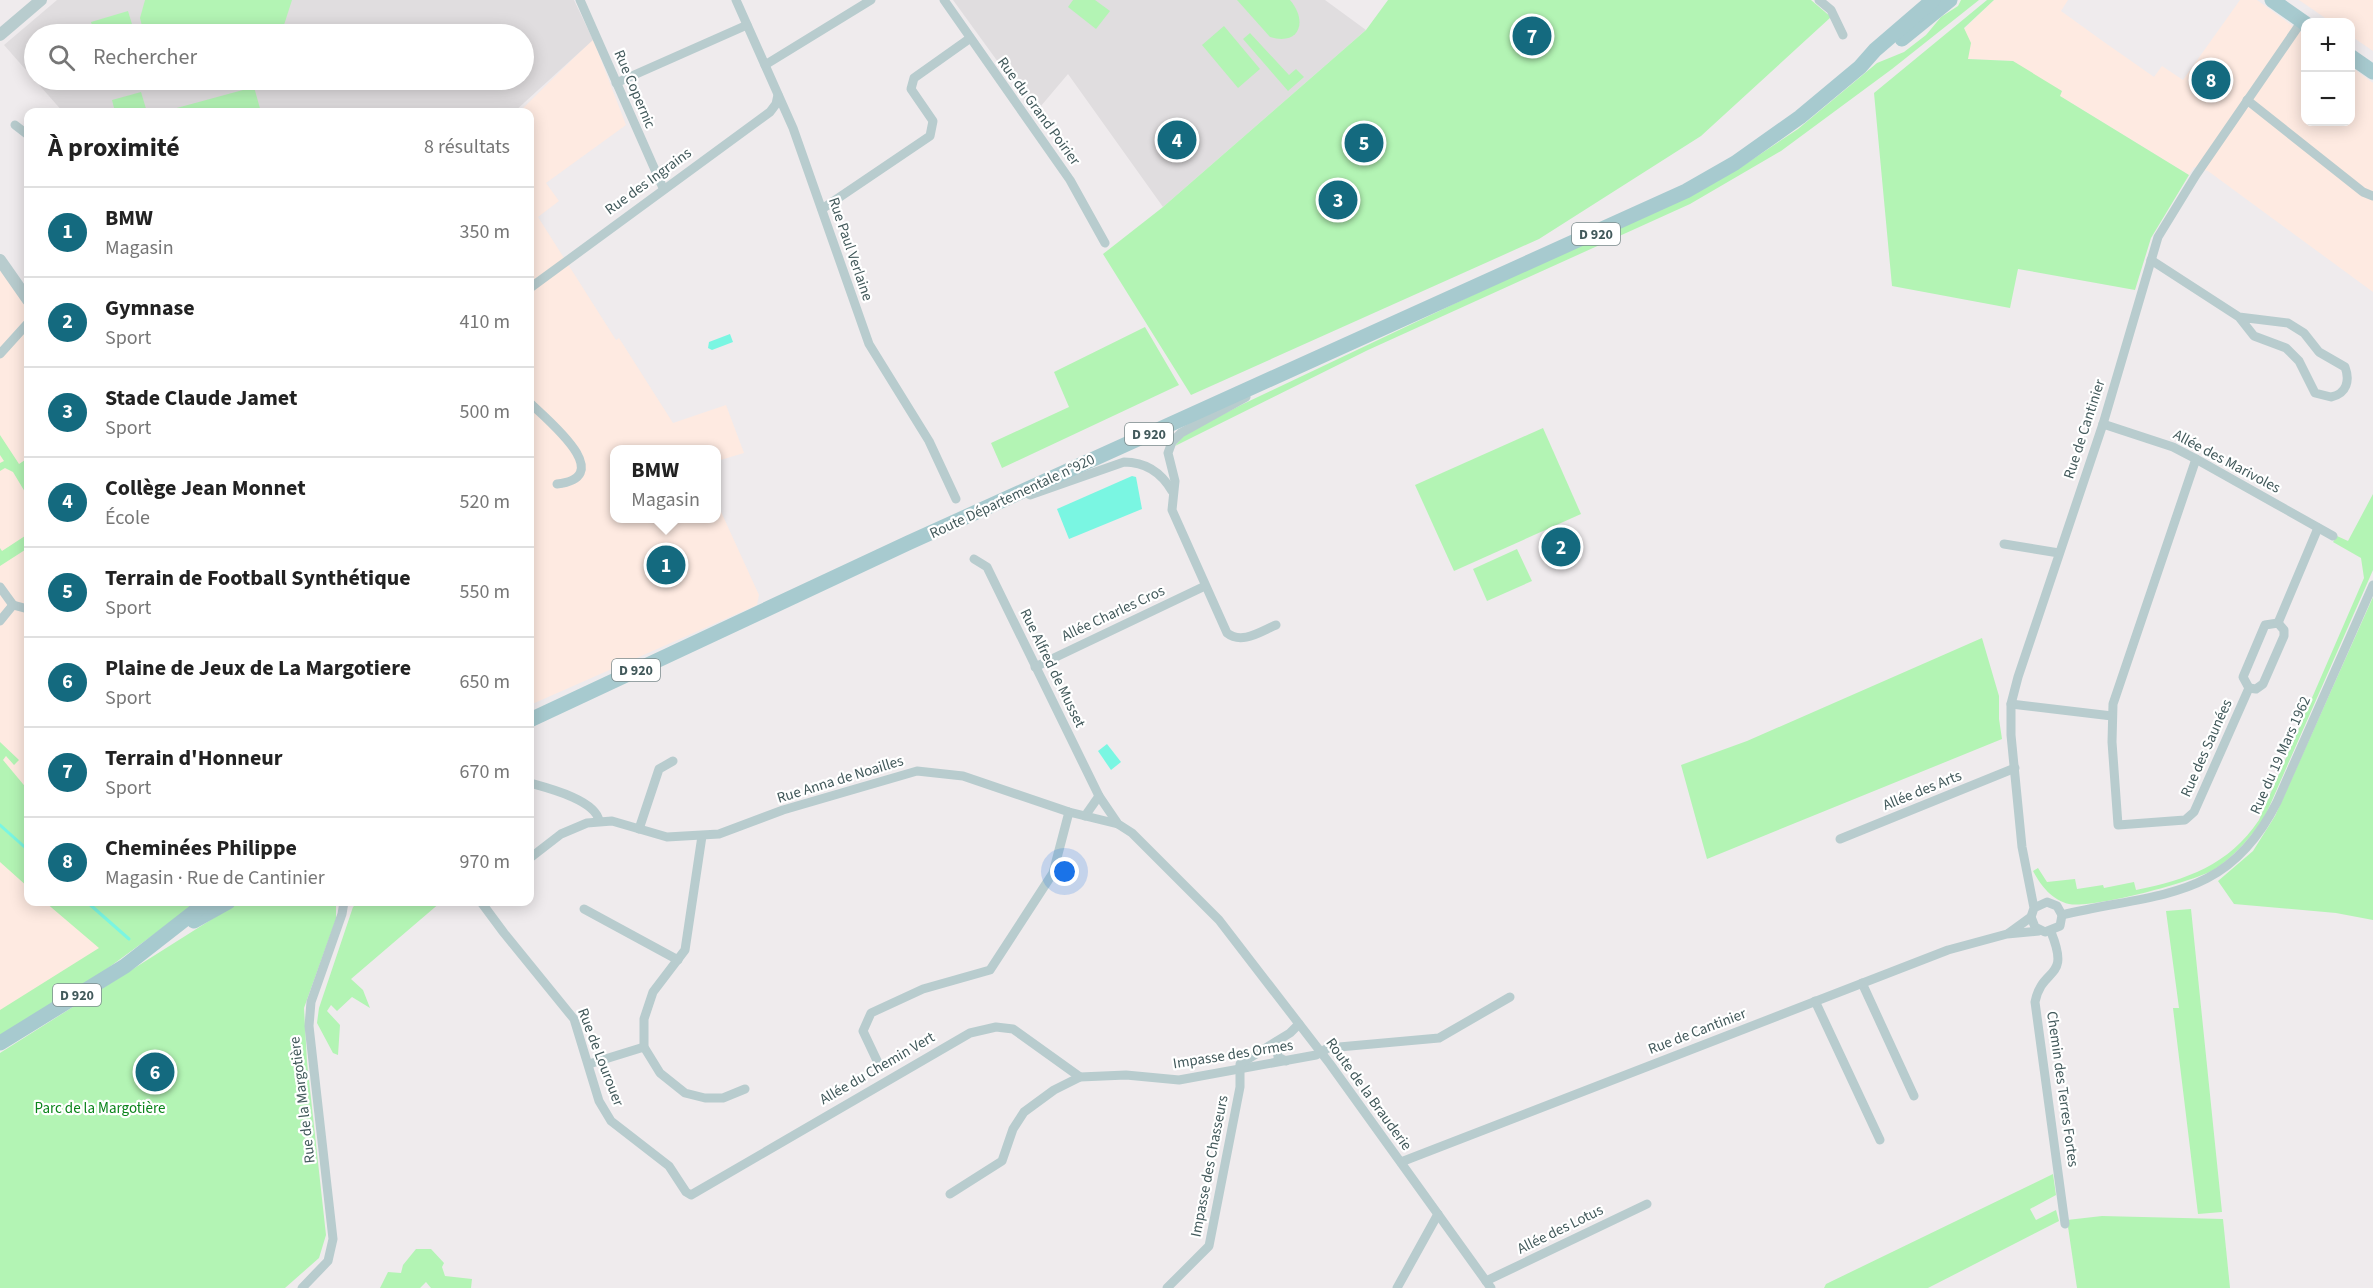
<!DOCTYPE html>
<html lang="fr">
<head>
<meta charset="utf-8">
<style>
  :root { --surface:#fff; --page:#f2f2f2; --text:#222; --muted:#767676; --line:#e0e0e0; --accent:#146a7f }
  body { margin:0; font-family:"Source Sans 3",sans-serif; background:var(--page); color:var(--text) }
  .controls { position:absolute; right:18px; top:18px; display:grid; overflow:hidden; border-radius:12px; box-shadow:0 3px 15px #0003 }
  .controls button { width:54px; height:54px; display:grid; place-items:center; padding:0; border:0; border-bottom:2px solid var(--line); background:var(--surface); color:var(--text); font:30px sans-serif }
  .you { position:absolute; left:1065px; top:872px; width:21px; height:21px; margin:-15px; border:4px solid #fff; border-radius:50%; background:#1a73e8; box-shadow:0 0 0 9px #1a73e833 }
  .badge { display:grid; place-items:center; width:39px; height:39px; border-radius:50%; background:var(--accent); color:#fff; font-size:20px; font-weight:700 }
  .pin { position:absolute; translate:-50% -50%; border:3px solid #fff; box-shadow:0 2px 6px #0006 }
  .popup { position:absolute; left:610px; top:445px; width:111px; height:78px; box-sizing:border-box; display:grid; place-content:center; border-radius:12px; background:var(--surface); filter:drop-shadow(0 2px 4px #0005); font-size:20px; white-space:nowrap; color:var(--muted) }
  .popup b { font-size:22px; color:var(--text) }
  .popup::after { content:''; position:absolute; left:50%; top:100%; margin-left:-12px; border:12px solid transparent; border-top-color:var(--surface) }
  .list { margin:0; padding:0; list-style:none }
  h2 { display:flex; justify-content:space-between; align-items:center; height:78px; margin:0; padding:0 24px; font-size:26px }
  h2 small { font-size:20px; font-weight:400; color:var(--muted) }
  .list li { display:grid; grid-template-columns:39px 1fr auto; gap:18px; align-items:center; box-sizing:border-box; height:90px; padding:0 24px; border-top:2px solid var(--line) }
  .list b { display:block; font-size:22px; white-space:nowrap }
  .list p { margin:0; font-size:20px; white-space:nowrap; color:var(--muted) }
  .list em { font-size:20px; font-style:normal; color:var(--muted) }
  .icon { flex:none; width:33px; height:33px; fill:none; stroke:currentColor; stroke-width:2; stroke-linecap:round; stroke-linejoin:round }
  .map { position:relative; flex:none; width:2373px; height:1288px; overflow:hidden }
  .search { position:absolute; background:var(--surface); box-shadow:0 3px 15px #0003; left:24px; top:24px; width:510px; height:66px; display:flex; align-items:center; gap:15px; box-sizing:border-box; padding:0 21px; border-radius:33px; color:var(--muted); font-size:22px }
  .panel { position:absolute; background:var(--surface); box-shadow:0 3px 15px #0003; left:24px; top:108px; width:510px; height:798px; border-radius:12px }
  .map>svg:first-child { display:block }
  .commercial { fill:#feeae1 }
  .education { fill:#e0dddf; fill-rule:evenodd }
  .green { fill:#b3f4b4 }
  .water { fill:#7af6e2 }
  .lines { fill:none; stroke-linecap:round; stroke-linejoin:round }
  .stream { stroke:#7af6e2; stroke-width:3 }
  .minor { stroke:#b8ccce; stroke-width:9 }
  .tertiary { stroke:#b8ccce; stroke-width:12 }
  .primary { stroke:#a7cacf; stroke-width:15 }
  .labels { text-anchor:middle; stroke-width:4.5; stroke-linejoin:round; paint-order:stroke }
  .shield { fill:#fff; stroke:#7b8b8c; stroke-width:1.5 }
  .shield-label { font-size:14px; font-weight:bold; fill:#42595b }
  .street-label { font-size:15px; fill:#42595b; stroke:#fff }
  .park-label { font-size:15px; fill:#0b841b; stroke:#fff }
</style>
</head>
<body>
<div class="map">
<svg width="2373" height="1288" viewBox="0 0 2373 1288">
  <rect width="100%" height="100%" fill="#efebed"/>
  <g class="commercial">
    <path d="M1994,0h74l-7,11 43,31 50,35 8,-11 21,14 57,-80h17l48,35 1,87h44l1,-55 22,16v209l-165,-121 -14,-4 -5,8 -129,-79 -47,-35 -45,-2 -4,-30z"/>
    <path d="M2299,0h74v51l-22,-15 -1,-14h-19z"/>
    <path d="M593,39l33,86 -80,58 13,18 -21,16 78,123 3,-2 54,85 53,-18 18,48 -27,8v-11h-102v68h102v-15l42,92 -2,10 -227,100v-593h-11z"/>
    <path d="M0,266l28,34v602h151l-179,115z"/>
  </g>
  <g class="education">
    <path d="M57,0h517l19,40 -79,72h-451l-59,-67zM34,34h490v46h-490z"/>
    <path d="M953,0h372l41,30 -203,177 -95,-133 -33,39z"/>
  </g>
  <g class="green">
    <path d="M145,0h147l-8,25 -8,9h-132l-4,-16z"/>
    <path d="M1073,0h22l15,11 -14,18 -28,-22z"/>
    <path d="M1237,0h53c18,21 10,46 -20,37z"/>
    <path d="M1388,0h423l20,17 -130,119 -162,103 -348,156 -88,-141 60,-47 203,-177z"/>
    <path d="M1961,0h18l-87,69 -111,82 -91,53 -322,146 -193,96 10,-12 56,-29 497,-236 60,-40 79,-66 27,-11 22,-17 15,-18 17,-11z"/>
    <path d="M1987,0h7l-30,28 7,15 -3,16 45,2 49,30 -2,5 129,79 -38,63 -16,52 -117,-21 -8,39 -118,-22 -18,-193z"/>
    <path d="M128,11l7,23h-40l-4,-12z"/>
    <path d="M1224,26l36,43 -22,19 -36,-43z"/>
    <path d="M1250,33l39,42 7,-6 8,8 -16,14 -45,-52z"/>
    <path d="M254,87l7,25h-99z"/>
    <path d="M141,92l6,20h-32l-3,-12z"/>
    <path d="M1145,327l34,58 -177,83 -11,-25 78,-36 -15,-35z"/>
    <path d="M1543,428l38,86 -127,57 -39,-86z"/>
    <path d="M0,435l19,29 9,-6v39l-15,-25 -8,-4 -5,3v-8l4,-2 -4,-6z"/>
    <path d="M2373,494v76l-110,251c-15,18 -28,35 -48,48 -21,13 -124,40 -146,35 -17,-4 -28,-18 -36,-33l5,-3 9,14 28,-3 2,10 26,-4 1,3 30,-6 2,8c50,-10 93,-25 123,-70l105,-242 -3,-20 -28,-16 4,-6 11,5z"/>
    <path d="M28,534v14l-28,18v-18l2,3z"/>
    <path d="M1517,549l15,32 -45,20 -14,-32z"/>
    <path d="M2373,597v323l-37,-7 -102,-9 -16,-23 35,-30 22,-35z"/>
    <path d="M1982,638l17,58v23l3,20 -295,120 -26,-94 66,-24z"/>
    <path d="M0,742l19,18 -5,5 -8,-9 -3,4 25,30v97l-28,-25z"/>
    <path d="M45,902h153l-109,80 -89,55v-27l99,-62z"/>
    <path d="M239,902h97v17l-32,89 3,54 19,173 -7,23 -34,30h-285v-235z"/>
    <path d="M358,902h83l-90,77 12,11 7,18 -18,-11 -15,14 -6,-6 -4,6 13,14 -2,30 -5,-2 -16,-30 2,-15 34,-101z"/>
    <path d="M2191,909l31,303 -24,2 -25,-206h6l-13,-97z"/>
    <path d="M2053,1174l3,21 -26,14 6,11 20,-10 3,11 -131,67h-104l2,-4z"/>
    <path d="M2102,1216l121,3 7,69h-153l-10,-68z"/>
    <path d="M416,1249h15l13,14 -2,4 3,9 27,3 -1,9h-40l-5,-6 -6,6h-40l8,-16 13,1 2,-8z"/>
  </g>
  <g class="water">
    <path d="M730,334l3,8 -21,8 -4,-2 1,-6z"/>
    <path d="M1132,476l4,1 6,32 -73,30 -12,-30z"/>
    <path d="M1107,744l14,18 -10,8 -13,-19z"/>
  </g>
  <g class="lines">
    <g class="stream">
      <path d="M0,825l28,25"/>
      <path d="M87,902l42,37"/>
    </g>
    <g class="minor">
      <path d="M580,0l83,188"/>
      <path d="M736,0l57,128 76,216 60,97 27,58"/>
      <path d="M944,0l126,180 35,63"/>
      <path d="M1819,0l12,10 12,25"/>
      <path d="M765,65l106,-65"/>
      <path d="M616,83l131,-58"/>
      <path d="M2247,100l116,92 10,4"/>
      <path d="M15,125l13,10"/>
      <path d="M822,209l108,-73 3,-15 -22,-32 3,-11 55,-39"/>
      <path d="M2151,260l88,57 15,19 32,12 13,13 16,32 16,4c16,-3 19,-17 14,-30l-26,-15 -15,-19 -16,-10 -49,-6"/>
      <path d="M530,288l240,-176 6,-8 2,-9"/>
      <path d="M0,354l28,-31"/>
      <path d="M1246,397l-65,36 -9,9 -4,11 7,28 -3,29 55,123c15,12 34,-2 49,-8"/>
      <path d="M530,403c15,15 89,74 27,81"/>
      <path d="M2103,424l70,23 23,12 137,77"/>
      <path d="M2196,459l-83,245 -1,38 6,83 67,-5 9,-8 55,-124"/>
      <path d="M1030,495l94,-33c22,0 37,10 48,29"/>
      <path d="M2004,544l55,9"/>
      <path d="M974,559l13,8 112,229 19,28 14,9 87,87 111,144 161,224"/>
      <path d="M0,587l13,18"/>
      <path d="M13,605l15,4"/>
      <path d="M0,621l13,-16"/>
      <path d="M2278,623l40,-95"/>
      <path d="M1035,667l170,-81"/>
      <path d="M2249,688l-6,-11 22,-52 13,-2"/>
      <path d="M2249,688l7,1 7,-5 21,-48v-6l-6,-7"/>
      <path d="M2011,704l101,12"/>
      <path d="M530,783c18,5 66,17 69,38"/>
      <path d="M1085,816l14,-20"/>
      <path d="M639,829l20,-60 14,-8"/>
      <path d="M702,836l-17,114 -32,42 -9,27v28l16,26 25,20 20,5h18l22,-9"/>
      <path d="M1840,839l175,-71"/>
      <path d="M530,858l31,-24 26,-11 25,-2 55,16 52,-3 64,-24 134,-39 46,5 106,36 49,12"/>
      <path d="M481,902l23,31 70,86 25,82 12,20 58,45 17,26 5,3 279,-162 26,-6 17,2 67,48"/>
      <path d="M2034,908l13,-6 10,4 5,9 -2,11 -15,6 -10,-5 -4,-10 3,-9 -12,-61 -11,-112v-31l7,-27 85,-253 55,-187 38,-62 106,-154"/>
      <path d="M584,909l94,51"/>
      <path d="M2062,915c95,-23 165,-13 215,-113l96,-217"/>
      <path d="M2051,932c20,49 -9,34 -16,70l30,222"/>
      <path d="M2009,933l22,-16"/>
      <path d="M1862,983l52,113"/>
      <path d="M1815,1001l65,139"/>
      <path d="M1276,1042l2,15 8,4"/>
      <path d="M589,1064l55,-17"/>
      <path d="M880,1067l-17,-36 8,-18 52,-24 67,-19 63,-97 16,-61"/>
      <path d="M1401,1162l547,-212 59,-16 32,-3"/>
      <path d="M950,1194l52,-33 11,-32 11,-17 30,-22 26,-13 46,-2 53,5 137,-25 12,-7 111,-10 71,-41"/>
      <path d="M1486,1281l161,-77"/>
      <path d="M302,1288l26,-27 5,-22 -24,-213 2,-24 31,-88 2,-12"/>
      <path d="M1167,1288l42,-42 31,-159v-23l50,-31 9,-9"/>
      <path d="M1397,1288l41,-74"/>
    </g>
    <g class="tertiary">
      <path d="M0,35l41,-35"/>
      <path d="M0,260l28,40"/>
    </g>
    <g class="primary">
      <path d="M2272,0l34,24"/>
      <path d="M1902,39l48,-39"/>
      <path d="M2350,56l23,16"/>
      <path d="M530,720l378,-177 778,-352 49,-28 65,-46 60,-50 15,-17 58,-50"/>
      <path d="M194,921l34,-19"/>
      <path d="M0,1043l125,-77 82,-64"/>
    </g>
  </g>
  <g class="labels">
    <g class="shield">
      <rect x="1572" y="223" width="48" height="22" rx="4.5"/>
      <rect x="1125" y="423" width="48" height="22" rx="4.5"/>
      <rect x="612" y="659" width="48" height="22" rx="4.5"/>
      <rect x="53" y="984" width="48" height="22" rx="4.5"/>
    </g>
    <g class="shield-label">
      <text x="1596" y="239">D 920</text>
      <text x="1149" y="439">D 920</text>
      <text x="636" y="675">D 920</text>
      <text x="77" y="1000">D 920</text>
    </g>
    <g class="street-label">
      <text transform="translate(635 89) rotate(67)" y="5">Rue Copernic</text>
      <text transform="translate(1039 111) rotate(54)" y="5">Rue du Grand Poirier</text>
      <text transform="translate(648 181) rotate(-36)" y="5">Rue des Ingrains</text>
      <text transform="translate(851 249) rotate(71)" y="5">Rue Paul Verlaine</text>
      <text transform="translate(2084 429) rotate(-72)" y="5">Rue de Cantinier</text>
      <text transform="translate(2227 461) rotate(28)" y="5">Allée des Marivoles</text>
      <text transform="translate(1012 496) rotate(-25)" y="5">Route Départementale n°920</text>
      <text transform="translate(1113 613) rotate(-25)" y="5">Allée Charles Cros</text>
      <text transform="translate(1053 668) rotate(64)" y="5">Rue Alfred de Musset</text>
      <text transform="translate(2206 748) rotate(-66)" y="5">Rue des Saunées</text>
      <text transform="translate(2280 755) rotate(-66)" y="5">Rue du 19 Mars 1962</text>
      <text transform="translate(840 779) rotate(-17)" y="5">Rue Anna de Noailles</text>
      <text transform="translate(1922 790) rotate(-22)" y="5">Allée des Arts</text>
      <text transform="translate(1697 1031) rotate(-21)" y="5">Rue de Cantinier</text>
      <text transform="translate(1233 1054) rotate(-9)" y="5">Impasse des Ormes</text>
      <text transform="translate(601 1057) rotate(69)" y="5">Rue de Lourouer</text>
      <text transform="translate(877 1068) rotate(-30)" y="5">Allée du Chemin Vert</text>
      <text transform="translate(2063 1089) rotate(82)" y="5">Chemin des Terres Fortes</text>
      <text transform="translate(1369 1094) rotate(54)" y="5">Route de la Brauderie</text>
      <text transform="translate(302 1100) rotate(-97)" y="5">Rue de la Margotière</text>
      <text transform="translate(1209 1166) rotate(-79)" y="5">Impasse des Chasseurs</text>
      <text transform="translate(1560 1229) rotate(-26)" y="5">Allée des Lotus</text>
    </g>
    <g class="park-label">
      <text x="100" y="1113">Parc de la Margotière</text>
    </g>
  </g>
</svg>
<div class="controls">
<button>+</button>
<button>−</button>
</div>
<div class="you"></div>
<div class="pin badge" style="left:666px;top:565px">1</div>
<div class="popup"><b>BMW</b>Magasin</div>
<div class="pin badge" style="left:1561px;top:547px">2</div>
<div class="pin badge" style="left:1338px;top:200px">3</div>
<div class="pin badge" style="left:1177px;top:140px">4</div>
<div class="pin badge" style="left:1364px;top:143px">5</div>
<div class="pin badge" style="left:155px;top:1072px">6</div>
<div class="pin badge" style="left:1532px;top:36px">7</div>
<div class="pin badge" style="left:2211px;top:80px">8</div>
<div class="search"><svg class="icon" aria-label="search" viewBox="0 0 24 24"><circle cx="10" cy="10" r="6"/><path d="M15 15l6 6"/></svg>Rechercher</div>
<section class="panel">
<h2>À proximité<small>8 résultats</small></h2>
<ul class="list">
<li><span class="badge">1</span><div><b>BMW</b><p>Magasin</p></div><em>350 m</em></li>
<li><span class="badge">2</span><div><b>Gymnase</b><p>Sport</p></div><em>410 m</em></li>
<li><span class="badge">3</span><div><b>Stade Claude Jamet</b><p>Sport</p></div><em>500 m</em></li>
<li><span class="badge">4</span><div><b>Collège Jean Monnet</b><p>École</p></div><em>520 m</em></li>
<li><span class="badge">5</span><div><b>Terrain de Football Synthétique</b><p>Sport</p></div><em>550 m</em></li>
<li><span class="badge">6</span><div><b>Plaine de Jeux de La Margotiere</b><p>Sport</p></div><em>650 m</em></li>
<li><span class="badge">7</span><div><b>Terrain d'Honneur</b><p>Sport</p></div><em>670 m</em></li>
<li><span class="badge">8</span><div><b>Cheminées Philippe</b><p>Magasin · Rue de Cantinier</p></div><em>970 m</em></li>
</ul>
</section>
</div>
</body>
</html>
